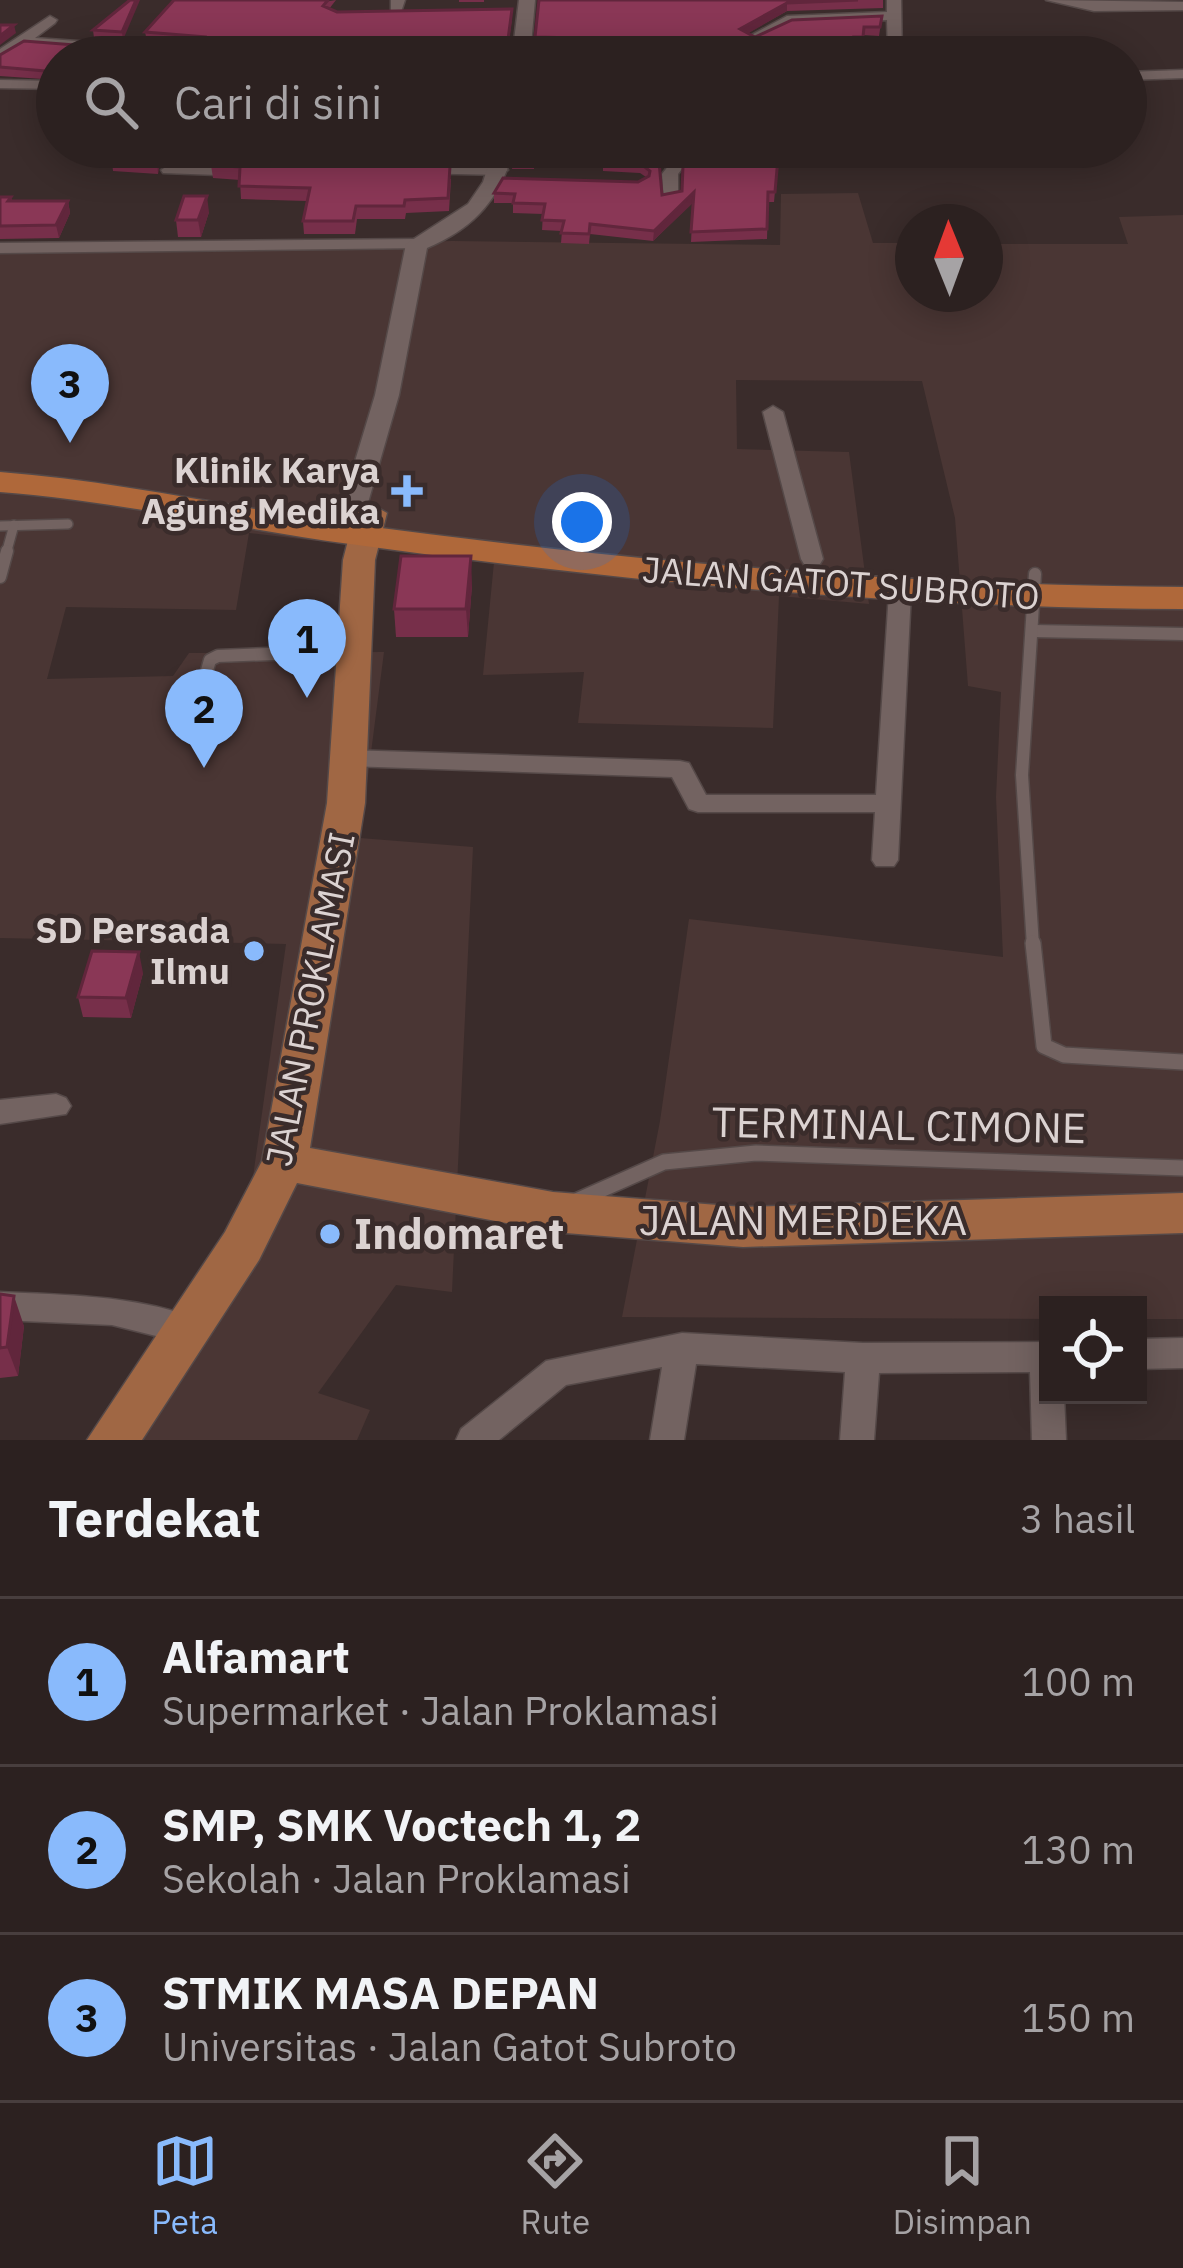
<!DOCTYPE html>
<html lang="id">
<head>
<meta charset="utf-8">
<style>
  :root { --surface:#2c2120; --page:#382e2d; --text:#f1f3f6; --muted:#a6a3a5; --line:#483e3e; --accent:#89bafc }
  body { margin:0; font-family:"IBM Plex Sans",sans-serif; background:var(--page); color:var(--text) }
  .controls { position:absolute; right:36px; bottom:36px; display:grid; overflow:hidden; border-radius:0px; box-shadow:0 6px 30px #0003 }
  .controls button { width:108px; height:108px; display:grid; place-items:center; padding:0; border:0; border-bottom:3px solid var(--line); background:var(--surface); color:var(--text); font:60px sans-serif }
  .compass { position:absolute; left:895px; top:204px; width:108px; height:108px; border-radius:50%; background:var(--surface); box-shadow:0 6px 30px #0003; rotate:359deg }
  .you { position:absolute; left:582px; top:522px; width:42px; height:42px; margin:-30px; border:9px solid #fff; border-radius:50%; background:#1a73e8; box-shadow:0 0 0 18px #1a73e833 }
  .badge { display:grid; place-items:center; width:78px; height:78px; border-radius:50%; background:var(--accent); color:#111; font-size:39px; font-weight:700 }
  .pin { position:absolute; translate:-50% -99px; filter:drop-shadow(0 3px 6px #0008) }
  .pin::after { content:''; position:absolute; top:63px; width:42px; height:36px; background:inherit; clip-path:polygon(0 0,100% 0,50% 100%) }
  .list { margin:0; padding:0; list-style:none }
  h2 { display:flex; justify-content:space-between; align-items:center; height:156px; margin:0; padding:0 48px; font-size:51px }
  h2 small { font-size:39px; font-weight:400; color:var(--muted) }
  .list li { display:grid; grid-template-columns:78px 1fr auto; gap:36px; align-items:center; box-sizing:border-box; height:168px; padding:0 48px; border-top:3px solid var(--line) }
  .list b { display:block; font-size:45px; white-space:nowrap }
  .list p { margin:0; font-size:39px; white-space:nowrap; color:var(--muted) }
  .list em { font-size:39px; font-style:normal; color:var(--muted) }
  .icon { flex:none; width:66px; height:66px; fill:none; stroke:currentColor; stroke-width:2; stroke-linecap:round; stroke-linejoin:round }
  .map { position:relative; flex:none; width:1183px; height:1440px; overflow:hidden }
  .search { position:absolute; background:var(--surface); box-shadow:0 6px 30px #0003; left:36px; right:36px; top:36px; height:132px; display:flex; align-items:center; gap:30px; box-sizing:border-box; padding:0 42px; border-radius:66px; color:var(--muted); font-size:45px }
  .sheet { height:660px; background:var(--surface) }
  nav { display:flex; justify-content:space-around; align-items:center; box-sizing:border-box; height:168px; border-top:3px solid var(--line); background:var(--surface); font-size:33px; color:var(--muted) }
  nav a { display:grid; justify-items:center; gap:6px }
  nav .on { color:var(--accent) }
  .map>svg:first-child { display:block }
  .built { fill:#4a3634 }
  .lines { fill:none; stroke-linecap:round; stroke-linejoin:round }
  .service-far2-casing { stroke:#554948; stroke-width:12 }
  .service-far1-casing { stroke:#554948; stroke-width:15 }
  .service-casing { stroke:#554948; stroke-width:18 }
  .minor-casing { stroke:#554948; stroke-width:3 }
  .tertiary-casing { stroke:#554948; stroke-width:3 }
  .primary-casing { stroke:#554948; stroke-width:3 }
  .trunk-casing { stroke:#554948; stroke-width:3 }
  .service-far2 { stroke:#736361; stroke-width:9 }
  .service-far1 { stroke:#736361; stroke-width:12 }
  .service { stroke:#736361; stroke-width:15 }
  .minor { fill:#736361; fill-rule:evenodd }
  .tertiary { fill:#736361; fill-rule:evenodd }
  .primary { fill:#a06744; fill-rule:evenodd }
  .trunk { fill:#af683a; fill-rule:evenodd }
  .wall { fill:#772f4a }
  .shaded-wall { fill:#61263c }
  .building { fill:#8a3756; stroke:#61263c; stroke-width:3 }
  .poi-dot { fill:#89bafc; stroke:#3a2c2b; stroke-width:4.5 }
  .labels { text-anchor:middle; stroke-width:9; stroke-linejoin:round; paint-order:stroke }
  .poi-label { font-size:36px; font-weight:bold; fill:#dbd2d1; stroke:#3a2c2b; text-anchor:end }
  .street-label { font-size:36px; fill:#dbd2d1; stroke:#3a2c2b }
  .near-street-label { font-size:42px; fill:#dbd2d1; stroke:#3a2c2b }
  .near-poi-label { font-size:42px; font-weight:bold; fill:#dbd2d1; stroke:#3a2c2b; text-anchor:start }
</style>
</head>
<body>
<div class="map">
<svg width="1183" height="1440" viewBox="0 0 1183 1440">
  <rect width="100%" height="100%" fill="#3a2c2b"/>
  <path class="built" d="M858,193l15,50h40v51h72v-50h143l-9,-27 64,-2v1104h-45v-14h-90v14l-426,-2 38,-196 29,-202 314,38 -7,-160 5,-105 -33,-6 -13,-168 -33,-137 -186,-1 1,69 112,3 20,152 -90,-8 -6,132 -195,-5 6,-51 -101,3 11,-113 -245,-29 -13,77 -170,-3 -19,72 126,-3 16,-23 195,-1 -24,186 113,9 -21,445 -56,-7 -78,108 52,17 -13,30h-254l143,-214 40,-282 -286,-6v-686l452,-11 328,4 1,-51z"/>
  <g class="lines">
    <defs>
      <g id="service-far2">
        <path d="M0,526l68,-2"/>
        <path d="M6,554l8,-29"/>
      </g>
      <g id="service-far1">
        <path d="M0,577l7,-26"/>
        <path d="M1034,631l149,3"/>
        <path d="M206,674l4,-14 8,-4 131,-5"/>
        <path d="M1033,946l-11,-171 13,-201"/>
      </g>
      <g id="service">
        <path d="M1033,943l11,103 20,9 119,7"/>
        <path d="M576,1201l88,-39 92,-9 427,15"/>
      </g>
      <g id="minor">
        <path d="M391,0h14l-4,12h-10z"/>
        <path d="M887,0h14l1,57h-14l-1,-37 -97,4 -34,18 -12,-3 43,-23 100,-4z"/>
        <path d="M1046,0l137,2v8l-89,1z"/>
        <path d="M50,16l7,4 -2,3 -20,15 170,12 7,4 -25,3 -163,-12 -24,15v-11z"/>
        <path d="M1183,70v8l-57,2v-8z"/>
        <path d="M0,80l57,1v8l-57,-1z"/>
        <path d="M683,147h16l-21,27v24l-14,3 -2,-27z"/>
        <path d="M169,165l76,1 8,5 -8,5 -82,-3 -2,-3z"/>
        <path d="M418,165h82l8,5 -8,5 -88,-2v-6z"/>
        <path d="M417,239l9,5 -3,4 -423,5v-10z"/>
        <path d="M773,406l10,6 40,147 -3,5h-16l-3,-5 -38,-147z"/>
        <path d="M900,585l11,7 -13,268 -4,6h-18l-4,-6 3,-48h-177l-9,-3 -17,-32 -324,-11 -12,-8 12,-8 332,11 9,2 17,32h170l13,-203z"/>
        <path d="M56,1094l10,4 5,8 -5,8 -66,10v-24z"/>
        <path d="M0,1292c66,3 132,3 196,26l4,10 -4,10 -12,5 -72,-18 -112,-5z"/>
        <path d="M682,1333l181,10 185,-1v53h16l2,45h-34l-2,-68 -151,1 -5,67h-34l5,-68 -149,-8 -12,76h-34l12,-73 -96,18 -67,55h-43l5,-11 85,-68z"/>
        <path d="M1183,1338v30l-45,1v-30z"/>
      </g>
      <g id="tertiary">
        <path d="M519,0h16l-5,57h-18z"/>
        <path d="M494,147h20c-12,50 -39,81 -87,101l-28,147 -40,139 -4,6h-18l-4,-6 42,-139 31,-151 62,-40 15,-22z"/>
      </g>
      <path id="primary" d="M371,504l16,9 -12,47 -10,243 -55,345 243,44 190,15 440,-14v40l-440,14 -190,-15 -256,-49 -38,77 -117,180h-55l138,-208 37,-71 65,-358 16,-243 12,-47z"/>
      <path id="trunk" d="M0,472c118,9 233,36 350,52 277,37 554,62 833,63v22c-279,-1 -556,-27 -833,-65 -117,-16 -232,-43 -350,-52z"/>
    </defs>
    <use href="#service-far2" class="service-far2-casing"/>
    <use href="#service-far1" class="service-far1-casing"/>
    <use href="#service" class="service-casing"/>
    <use href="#minor" class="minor-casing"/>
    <use href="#tertiary" class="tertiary-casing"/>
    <use href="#primary" class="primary-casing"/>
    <use href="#trunk" class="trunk-casing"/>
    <use href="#service-far2" class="service-far2"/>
    <use href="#service-far1" class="service-far1"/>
    <use href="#service" class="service"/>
    <use href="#minor" class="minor"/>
    <use href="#tertiary" class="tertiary"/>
    <use href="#primary" class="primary"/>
    <use href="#trunk" class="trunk"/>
  </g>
  <g class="wall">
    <path d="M130,0l-7,40 -29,-2 -1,-8z"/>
    <path d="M336,0l-7,9 8,3 175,6 -4,31 4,3h159l-6,-3 -129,-3 3,-46h344v8l-96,3 -39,22 7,4 127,-21 -3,20 -16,-1 -1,11h-6l1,11h-733l63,-5 23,-3 -3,-3 -60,-5 -2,-9z"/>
    <rect x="459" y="0" width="25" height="2"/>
    <path d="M114,48l1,9h-58v23l-57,-4v-21z"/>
    <path d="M120,147h372l-7,13h-316l-10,6 -1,8 -45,-3 -1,-9z"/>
    <path d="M515,147h21l-2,22h-22z"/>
    <path d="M677,147l-18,23 3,25 20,-4 83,-35 13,2 -4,44h-6l-1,37 -76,3 2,-40 -40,39 -63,-7 -1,10 -28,-1 1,-12 -20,-1 1,-16 -30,-1v-10h-19v-10l144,-11 8,-5 -6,-4 -37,-2v-9z"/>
    <path d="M211,165l240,14 -2,32 -43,2 -1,6h-48l-2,15h-51l-1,-13 4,-20 -66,-2 -1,-19 -27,-2z"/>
    <path d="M0,197h11l1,4h56l2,12 -11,25 -59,1z"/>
    <path d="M209,212l-8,25h-23l-2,-17z"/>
    <path d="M472,585l-4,52h-72l-2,-28z"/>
    <path d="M143,973l-12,45 -48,-1 -5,-20z"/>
    <path d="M0,1294l24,32 -6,50 -18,2z"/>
  </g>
  <g class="shaded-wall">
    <path d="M136,0h4l-17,40 -1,-8z"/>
    <path d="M787,3v8l-47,27v-9z"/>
    <path d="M14,25l2,8 -16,12v-9z"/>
    <path d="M670,147h7l-19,24 1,-9z"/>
    <path d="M168,151l1,9 -10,6 -1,8 -1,-17z"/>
    <path d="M694,192v10l-41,39 1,-10z"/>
    <path d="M207,196l2,16 -8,25 -3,-17z"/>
    <path d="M68,201l2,12 -11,25 -3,-13z"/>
    <path d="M471,556l1,29 -4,52 -2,-28z"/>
    <path d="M139,952l4,21 -12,45 -5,-20z"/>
    <path d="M14,1296l10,30 -6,50 -11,-29z"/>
  </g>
  <g class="building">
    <path d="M130,0h6l-14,32 -29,-2z"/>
    <path d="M174,0h154l-5,6 14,6 175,-3 -5,38 5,5h160l5,-5 -12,-7 -130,-3 4,-37h319l-71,3 -47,26 15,8 37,-17 90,-4 -2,11h-16l-1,10h-9l3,20h-23l-1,-7 -47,-2 1,9h-663l7,-9 56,4 30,-4 -11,-11 -61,-5z"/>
    <path d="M0,25h14l-14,11z"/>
    <path d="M24,41l90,7 -4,9h-53v15l-57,-5v-12z"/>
    <path d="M120,147h367l-2,4h-317l-11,6v7l-45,-2z"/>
    <path d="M515,147h20l-1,13 -22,-1z"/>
    <path d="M605,147h65l-11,15 3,33 20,-4 1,-25 11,-19h72l-5,9 17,2 -3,34h-7l-1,37 -76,3 3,-40 -40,39 -64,-7 -1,10 -28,-1 3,-12 -22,-1 3,-16 -32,-1 2,-9 -21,-1 9,-15 135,4 11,-6 1,-5 -9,-7 -38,-2z"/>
    <path d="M211,165l239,1 -2,32 -43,2 -1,6h-48l-3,15h-50l7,-33 -71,-2 1,-19z"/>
    <path d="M184,196h23l-9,24h-22z"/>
    <path d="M0,197h11l-3,4h60l-12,24 -56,1z"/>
    <path d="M401,556h70l-5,53h-72z"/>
    <path d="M92,951l47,1 -13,46 -48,-1z"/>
    <path d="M0,1294l14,2 -7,51 -7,1z"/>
  </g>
  <g class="poi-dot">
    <path d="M401 473h12v12h12v12h-12v12h-12v-12h-12v-12h12z"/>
    <circle cx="254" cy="951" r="12"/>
    <circle cx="330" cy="1234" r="12"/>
  </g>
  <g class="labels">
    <g class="poi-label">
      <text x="380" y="483">Klinik Karya<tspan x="380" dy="41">Agung Medika</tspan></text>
      <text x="230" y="943">SD Persada<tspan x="230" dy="41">Ilmu</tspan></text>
    </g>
    <g class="street-label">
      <text transform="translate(841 583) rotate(4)" y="13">JALAN GATOT SUBROTO</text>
      <text transform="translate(310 999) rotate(-79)" y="13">JALAN PROKLAMASI</text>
    </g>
    <g class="near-street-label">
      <text transform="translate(899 1125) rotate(1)" y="15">TERMINAL CIMONE</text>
      <text x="803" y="1235">JALAN MERDEKA</text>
    </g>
    <g class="near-poi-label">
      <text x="354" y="1249">Indomaret</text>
    </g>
  </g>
</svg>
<div class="controls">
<button><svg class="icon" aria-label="locate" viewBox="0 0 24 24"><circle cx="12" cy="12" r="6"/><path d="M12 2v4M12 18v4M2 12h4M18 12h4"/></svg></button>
</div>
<svg class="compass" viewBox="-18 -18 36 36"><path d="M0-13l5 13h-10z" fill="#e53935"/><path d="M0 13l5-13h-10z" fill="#a6a3a5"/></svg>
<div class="you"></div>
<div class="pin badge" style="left:307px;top:698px">1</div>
<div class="pin badge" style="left:204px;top:768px">2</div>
<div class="pin badge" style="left:70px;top:443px">3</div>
<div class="search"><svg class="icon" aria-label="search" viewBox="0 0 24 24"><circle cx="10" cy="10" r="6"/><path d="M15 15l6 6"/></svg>Cari di sini</div>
</div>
<section class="sheet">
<h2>Terdekat<small>3 hasil</small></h2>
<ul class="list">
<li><span class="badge">1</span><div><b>Alfamart</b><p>Supermarket · Jalan Proklamasi</p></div><em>100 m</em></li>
<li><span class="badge">2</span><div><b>SMP, SMK Voctech 1, 2</b><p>Sekolah · Jalan Proklamasi</p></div><em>130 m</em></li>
<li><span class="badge">3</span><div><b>STMIK MASA DEPAN</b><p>Universitas · Jalan Gatot Subroto</p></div><em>150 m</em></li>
</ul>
</section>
<nav>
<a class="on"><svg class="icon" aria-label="map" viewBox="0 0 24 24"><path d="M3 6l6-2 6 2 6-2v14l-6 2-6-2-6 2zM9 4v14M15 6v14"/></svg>Peta</a>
<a><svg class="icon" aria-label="directions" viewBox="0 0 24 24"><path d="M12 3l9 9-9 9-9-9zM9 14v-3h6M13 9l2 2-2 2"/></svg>Rute</a>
<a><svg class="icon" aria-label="saved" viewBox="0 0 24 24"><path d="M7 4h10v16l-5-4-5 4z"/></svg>Disimpan</a>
</nav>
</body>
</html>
